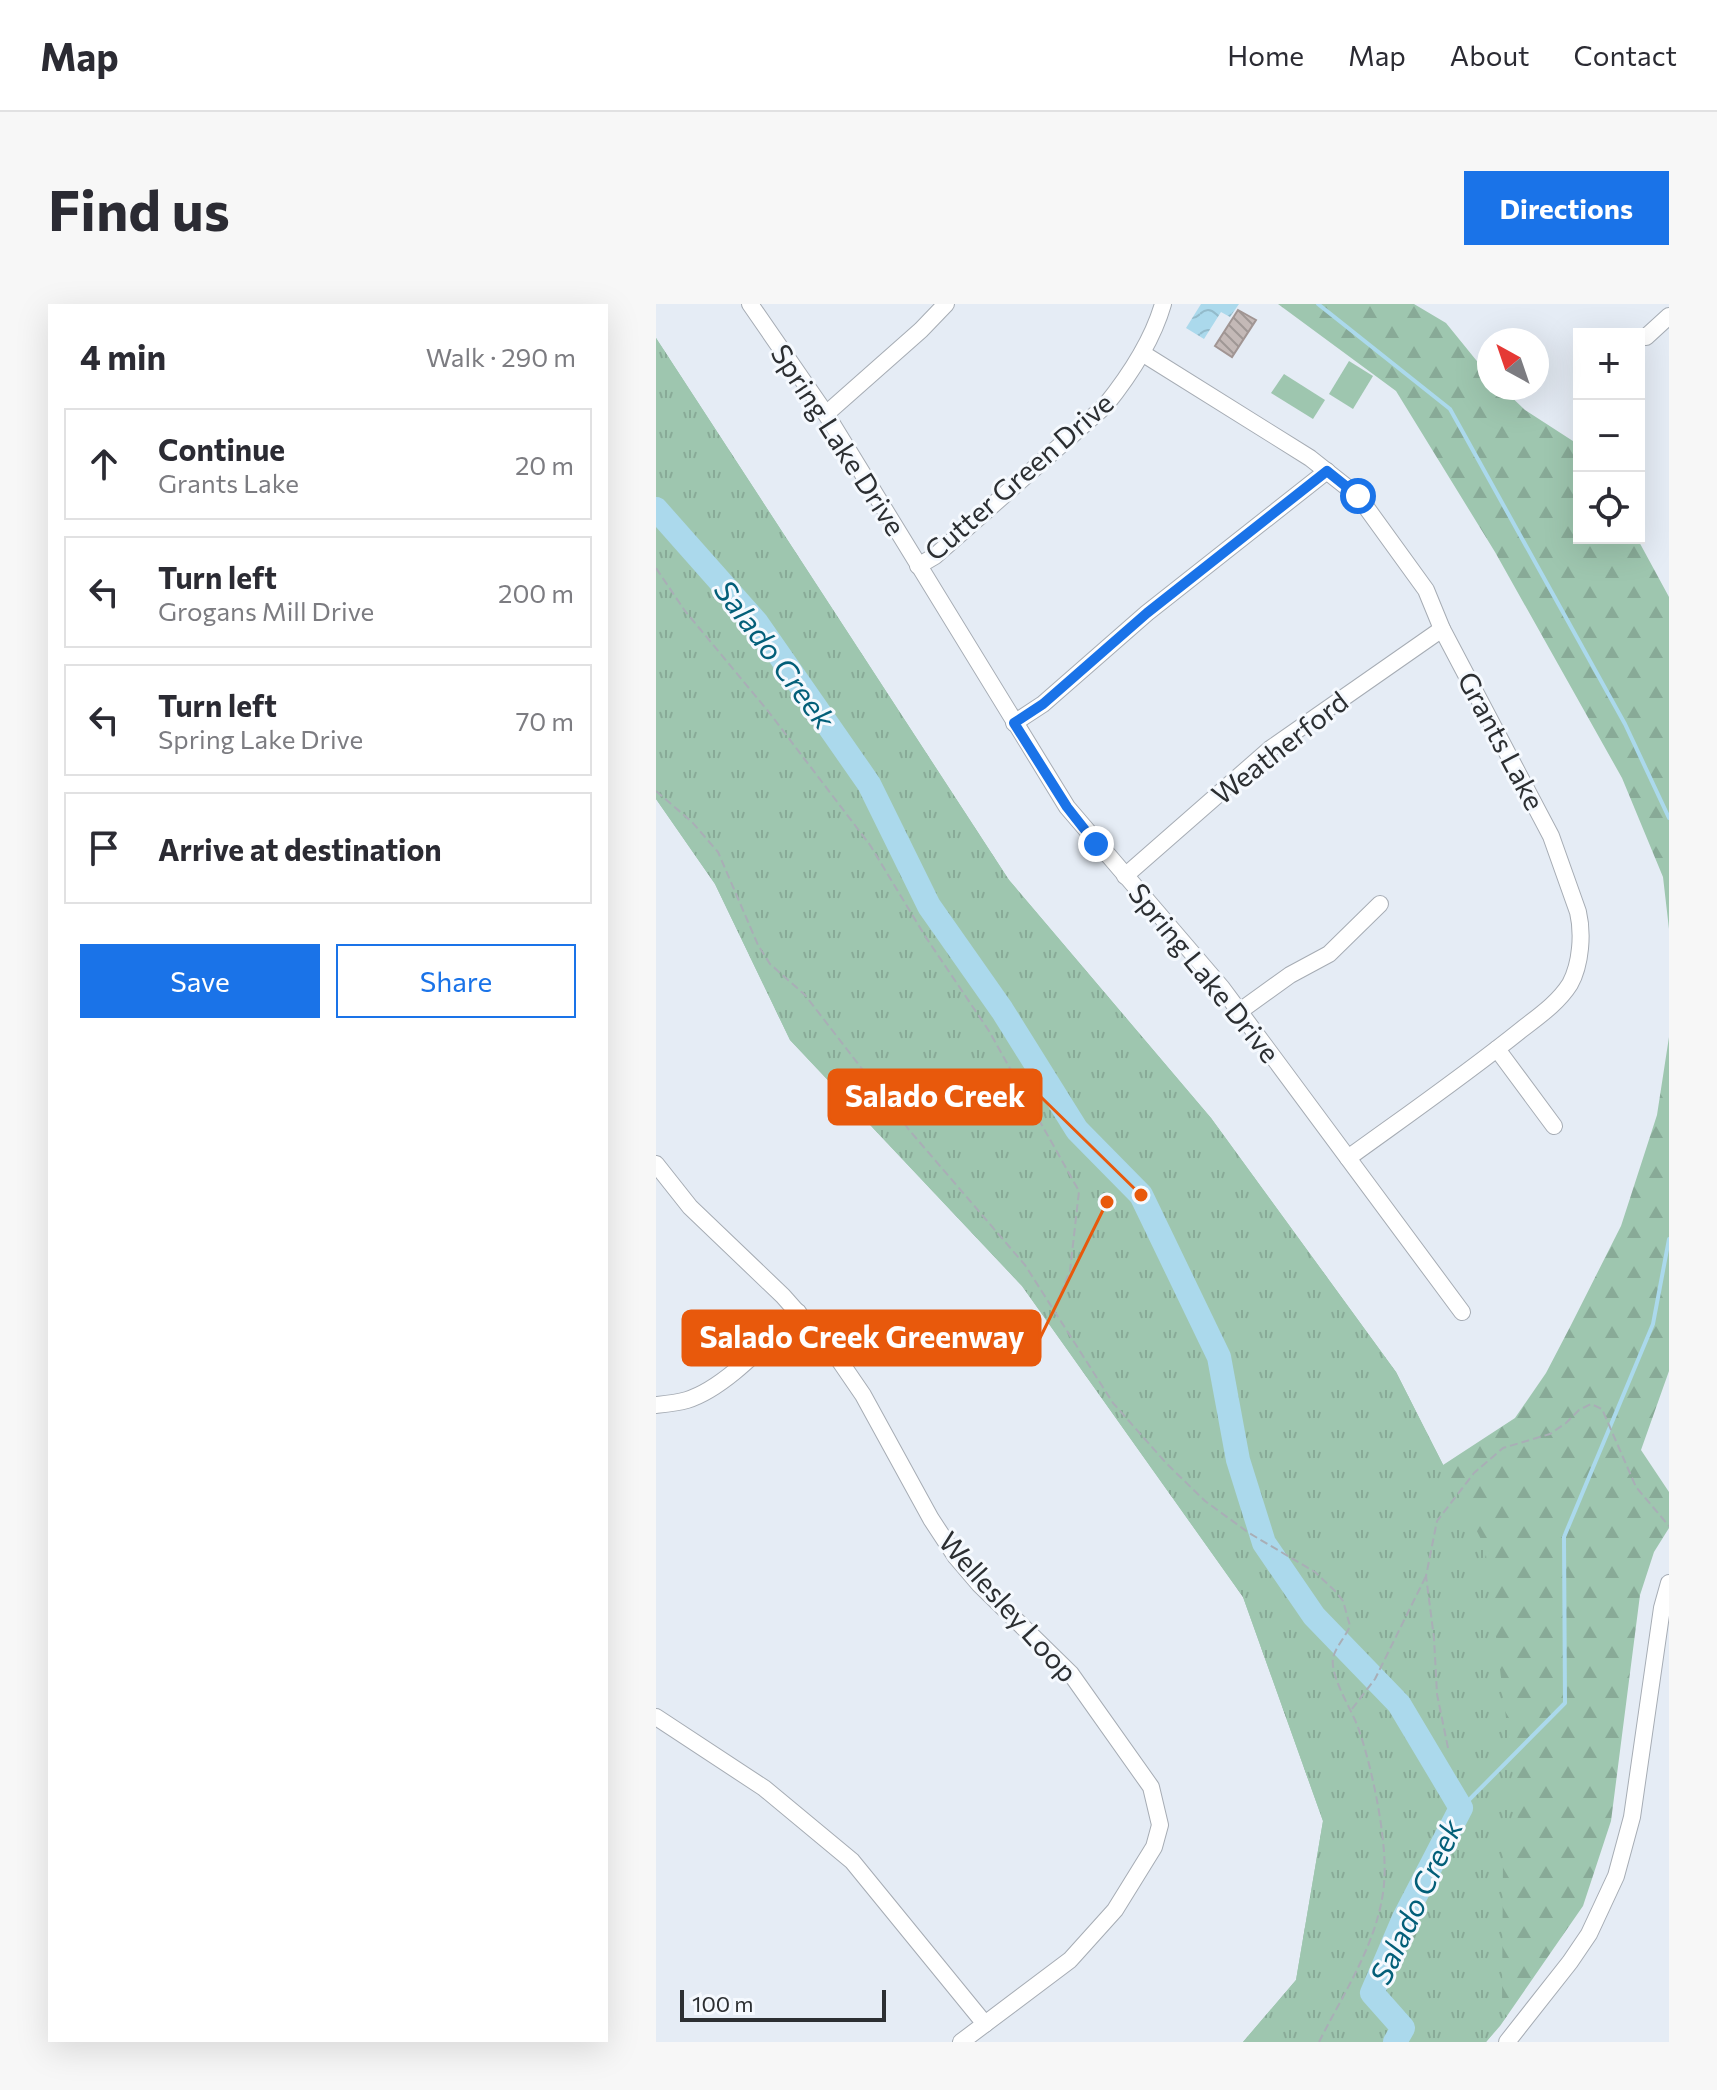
<!DOCTYPE html>
<html lang="en">
<head>
<meta charset="utf-8">
<style>
  :root { --surface:#fff; --page:#f7f7f7; --text:#2b2b33; --muted:#7c7c81; --line:#e1e1e2; --accent:#1a73e8 }
  body { margin:0; font-family:Commissioner,sans-serif; background:var(--page); color:var(--text) }
  .controls { position:absolute; right:24px; top:24px; display:grid; overflow:hidden; border-radius:0px; box-shadow:0 8px 32px #0002 }
  .controls button { width:72px; height:72px; display:grid; place-items:center; padding:0; border:0; border-bottom:2px solid var(--line); background:var(--surface); color:var(--text); font:40px sans-serif }
  .compass { position:absolute; left:821px; top:24px; width:72px; height:72px; border-radius:50%; background:var(--surface); box-shadow:0 8px 32px #0002; rotate:320deg }
  .scale { position:absolute; left:24px; bottom:20px; width:206px; box-sizing:border-box; padding-left:8px; border:4px solid #2c2f32; border-top:0; font-size:22px; line-height:28px; white-space:nowrap; color:#2c2f32; -webkit-text-stroke:6px #f5f9fe; paint-order:stroke }
  .stop { position:absolute; width:24px; height:24px; margin:-18px; border:6px solid #1a73e8; border-radius:50%; background:#fff }
  .stop.end { background:#1a73e8; border-color:#fff; box-shadow:0 2px 8px #0008 }
  .list { margin:0; padding:0; list-style:none }
  h2 { display:flex; justify-content:space-between; align-items:center; height:104px; margin:0; padding:0 32px; font-size:34px }
  h2 small { font-size:26px; font-weight:400; color:var(--muted) }
  .list li { display:grid; grid-template-columns:52px 1fr auto; gap:24px; align-items:center; box-sizing:border-box; height:112px; margin:0 16px 16px; padding:0 16px; border:2px solid var(--line); border-radius:0px }
  .list b { display:block; font-size:30px; white-space:nowrap }
  .list p { margin:0; font-size:26px; white-space:nowrap; color:var(--muted) }
  .list em { font-size:26px; font-style:normal; color:var(--muted) }
  .actions { display:flex; gap:16px; padding:24px 32px }
  .actions a { flex:1; padding:18px 0; border:2px solid var(--accent); border-radius:0px; text-align:center; font-size:28px; color:var(--accent) }
  .actions .main { background:var(--accent); color:#fff }
  .icon { flex:none; width:44px; height:44px; fill:none; stroke:currentColor; stroke-width:2; stroke-linecap:round; stroke-linejoin:round }
  .map { position:relative; flex:none; width:1013px; height:1738px; overflow:hidden; border-radius:0px }
  header { display:flex; align-items:center; gap:48px; box-sizing:border-box; height:112px; padding:0 40px; background:var(--surface); border-bottom:2px solid var(--line) }
  header strong { font-size:38px }
  nav { display:flex; gap:44px; margin-inline-start:auto; font-size:28px }
  .intro { display:flex; align-items:center; justify-content:space-between; box-sizing:border-box; height:192px; padding:0 48px }
  h1 { margin:0; font-size:56px }
  .button { padding:20px 36px; border-radius:0px; background:var(--accent); color:#fff; font-size:28px; font-weight:700 }
  main { display:flex; gap:48px; padding:0 48px }
  aside { flex:1; background:var(--surface); border-radius:0px; box-shadow:0 8px 32px #0002 }
  .map>svg:first-child { display:block }
  .grass { fill:#9ec6af }
  .forest { fill:url(#forest-firs) }
  .park { fill:url(#park-tufts) }
  .water { fill:url(#water-waves) }
  .lines { fill:none; stroke-linecap:round; stroke-linejoin:round }
  .stream { stroke:#abd9ec; stroke-width:4 }
  .river { stroke:#abd9ec; stroke-width:24 }
  .building { fill:url(#building-back-hatch); stroke:#a19593; stroke-width:2 }
  .street-casing { stroke:#a6acb4; stroke-width:18 }
  .path { stroke:#a9aeb6; stroke-width:2; stroke-dasharray:8 4; stroke-linecap:butt }
  .street { stroke:#fff; stroke-width:16 }
  .route { stroke:#1a73e8; stroke-width:10 }
  .labels { text-anchor:middle; stroke-width:6; stroke-linejoin:round; paint-order:stroke }
  .street-label { font-size:28px; fill:#2c2f32; stroke:#f5f9fe }
  .water-label { font-size:30px; font-style:italic; fill:#035f79; stroke:#f5f9fe }
  .leader { fill:none; stroke:#e8590c; stroke-width:3 }
  .callout-dot { fill:#e8590c; stroke:#f5f9fe; stroke-width:3 }
  .callout { fill:#e8590c; stroke:#e8590c; stroke-width:3 }
  .callout-label { font-size:30px; text-anchor:middle; font-weight:bold; fill:#fff }
</style>
</head>
<body>
<header>
<strong>Map</strong>
<nav><a>Home</a><a>Map</a><a>About</a><a>Contact</a></nav>
</header>
<div class="intro"><h1>Find us</h1><a class="button">Directions</a></div>
<main>
<aside>
<h2>4 min<small>Walk · 290 m</small></h2>
<ul class="list">
<li><svg class="icon" aria-label="ahead" viewBox="0 0 24 24"><path d="M12 20V5M6 11l6-6 6 6"/></svg><div><b>Continue</b><p>Grants Lake</p></div><em>20 m</em></li>
<li><svg class="icon" aria-label="left" viewBox="0 0 24 24"><path d="M17 20v-9H6M10 6l-5 5 5 5"/></svg><div><b>Turn left</b><p>Grogans Mill Drive</p></div><em>200 m</em></li>
<li><svg class="icon" aria-label="left" viewBox="0 0 24 24"><path d="M17 20v-9H6M10 6l-5 5 5 5"/></svg><div><b>Turn left</b><p>Spring Lake Drive</p></div><em>70 m</em></li>
<li><svg class="icon" aria-label="arrive" viewBox="0 0 24 24"><path d="M6 21V4h12l-3 4 3 4H6"/></svg><div><b>Arrive at destination</b></div></li>
</ul>
<div class="actions"><a class="main">Save</a><a>Share</a></div>
</aside>
<div class="map">
<svg width="1013" height="1738" viewBox="0 0 1013 1738">
  <defs>
    <pattern id="forest-firs" width="22" height="20" patternUnits="userSpaceOnUse" patternTransform="scale(2)"><rect width="22" height="20" fill="#9ec6af"/><path d="M5 1l3.5 6h-7zM16 11l3.5 6h-7z" fill="#88aa97"/></pattern>
    <pattern id="park-tufts" width="24" height="20" patternUnits="userSpaceOnUse" patternTransform="scale(2)"><rect width="24" height="20" fill="#9ec6af"/><path d="M3 7l-1-3M5 7V3M7 7l1-3M15 17l-1-3M17 17v-4M19 17l1-3" fill="none" stroke="#88aa97"/></pattern>
    <pattern id="water-waves" width="16" height="10" patternUnits="userSpaceOnUse" patternTransform="scale(2)"><rect width="16" height="10" fill="#abd9ec"/><path d="M0 5q4-4 8 0t8 0" fill="none" stroke="#93bbcb"/></pattern>
    <pattern id="building-back-hatch" width="6" height="6" patternUnits="userSpaceOnUse" patternTransform="scale(2)"><rect width="6" height="6" fill="#c4b9b7"/><path d="M-1 5l2 2M0 0l6 6M5-1l2 2" fill="none" stroke="#9f9795"/></pattern>
  </defs>
  <rect width="100%" height="100%" fill="#e5ecf5"/>
  <g class="grass">
    <path d="M693,57l24,15 -20,33 -24,-15z"/>
    <path d="M628,70l41,26 -12,19 -42,-26z"/>
  </g>
  <g class="forest">
    <path d="M622,0h136l32,19 43,53v12h13l23,22 51,33 3,4v91h58l32,59v332l-6,-52 -41,-99 -127,-226 -99,-161z"/>
    <path d="M0,34l353,542 202,238 185,254 47,93 72,-47 31,-45 24,-46 51,-101 36,-111 12,-78v334l-28,79 28,42v36l-15,24 -14,43 -29,226 -28,85 -83,120 -14,16h-243l53,-62 27,-159 -80,-224 -221,-311 -232,-246 -75,-156 -59,-85z"/>
  </g>
  <path class="park" d="M0,34l353,542 202,238 185,254 89,175 33,269 -15,39 -1,156 5,5 -21,26h-243l53,-62 27,-159 -80,-224 -221,-311 -232,-246 -75,-156 -59,-85z"/>
  <path class="water" d="M545,0h38l-9,13 -9,-5 -17,27 -18,-11z"/>
  <g class="lines">
    <g class="stream">
      <path d="M662,0l132,105 175,315 44,94"/>
      <path d="M805,1504l104,-105 -1,-166 89,-213 16,-85"/>
    </g>
    <path class="river" d="M0,205l101,114 112,161 60,122 73,104 75,120 64,65 78,162 19,103 26,83 50,73 85,88 62,104 -57,110 -32,75 31,35 -8,14"/>
  </g>
  <path class="building" d="M582,6l18,10 -24,37 -17,-11z"/>
  <g class="lines">
    <defs>
      <g id="street">
        <path d="M94,0l76,110 241,393 155,181 240,324"/>
        <path d="M990,33l23,-21"/>
        <path d="M486,49l168,105 48,38 68,94 16,39 109,207 27,76c5,21 3,52 -8,72 -12,19 -31,32 -49,46 -56,45 -115,86 -173,128"/>
        <path d="M170,110l95,-84 25,-26"/>
        <path d="M262,262l17,-10 170,-150c25,-31 47,-64 58,-102"/>
        <path d="M358,419l29,-19 104,-91 180,-142"/>
        <path d="M469,572l145,-127 172,-120"/>
        <path d="M584,707l50,-36 39,-21 51,-50"/>
        <path d="M841,745l57,77"/>
        <path d="M0,860l34,43 93,89 54,61 26,38 68,124 25,38 23,27 92,90 80,113 9,38 -6,22 -39,63 -45,50 -109,82"/>
        <path d="M0,1101c10,-1 21,-2 31,-5 39,-12 81,-60 111,-88"/>
        <path d="M0,1413l108,71 88,73 133,163"/>
        <path d="M851,1738l63,-80 19,-28 27,-58 16,-59 30,-209 7,-25"/>
      </g>
    </defs>
    <use href="#street" class="street-casing"/>
    <g class="path">
      <path d="M0,264l29,43 83,100 102,134 55,91 64,95 90,160 -9,80 -16,38"/>
      <path d="M0,487l36,31 26,30 40,93 12,19 35,31 105,136 115,134 88,138 53,60 39,38 44,32 66,39 21,20 7,9 7,25c-4,10 -15,22 -17,32 -3,21 21,54 27,75 13,39 28,111 24,151 -5,57 -40,108 -65,158"/>
      <path d="M696,1405l23,-30 51,-103"/>
      <path d="M792,1444l-11,-54 -3,-56 -8,-62 11,-55 37,-48 29,-25 47,-14 16,-11 13,-13 12,-6 11,5 34,78 33,39"/>
    </g>
    <use href="#street" class="street"/>
  </g>
  <g class="lines">
    <path class="route" d="M440,540l-29,-37 -53,-84 29,-19 104,-91 180,-142 31,25"/>
  </g>
  <g class="labels">
    <g class="street-label">
      <text transform="translate(182 136) rotate(57)" y="10">Spring Lake Drive</text>
      <text transform="translate(363 173) rotate(-41)" y="10">Cutter Green Drive</text>
      <text transform="translate(845 437) rotate(62)" y="10">Grants Lake</text>
      <text transform="translate(624 444) rotate(-38)" y="10">Weatherford</text>
      <text transform="translate(548 669) rotate(51)" y="10">Spring Lake Drive</text>
      <text transform="translate(352 1303) rotate(48)" y="10">Wellesley Loop</text>
    </g>
    <g class="water-label">
      <text transform="translate(118 351) rotate(53)" y="10">Salado Creek</text>
      <text transform="translate(761 1598) rotate(-65)" y="10">Salado Creek</text>
    </g>
  </g>
  <path class="leader" d="M485 891L385 793M451 898L384 1034"/>
  <g class="callout-dot">
    <circle cx="485" cy="891" r="8"/>
    <circle cx="451" cy="898" r="8"/>
  </g>
  <g class="callout">
    <rect x="173" y="766" width="212" height="54" rx="8"/>
    <rect x="27" y="1007" width="357" height="54" rx="8"/>
  </g>
  <g class="callout-label">
    <text x="279" y="803">Salado Creek</text>
    <text x="206" y="1044">Salado Creek Greenway</text>
  </g>
</svg>
<div class="controls">
<button>+</button>
<button>−</button>
<button><svg class="icon" aria-label="locate" viewBox="0 0 24 24"><circle cx="12" cy="12" r="6"/><path d="M12 2v4M12 18v4M2 12h4M18 12h4"/></svg></button>
</div>
<svg class="compass" viewBox="-18 -18 36 36"><path d="M0-13l5 13h-10z" fill="#e53935"/><path d="M0 13l5-13h-10z" fill="#7c7c81"/></svg>
<div class="scale">100 m</div>
<div class="stop" style="left:702px;top:192px"></div>
<div class="stop end" style="left:440px;top:540px"></div>
</div>
</main>
</body>
</html>
